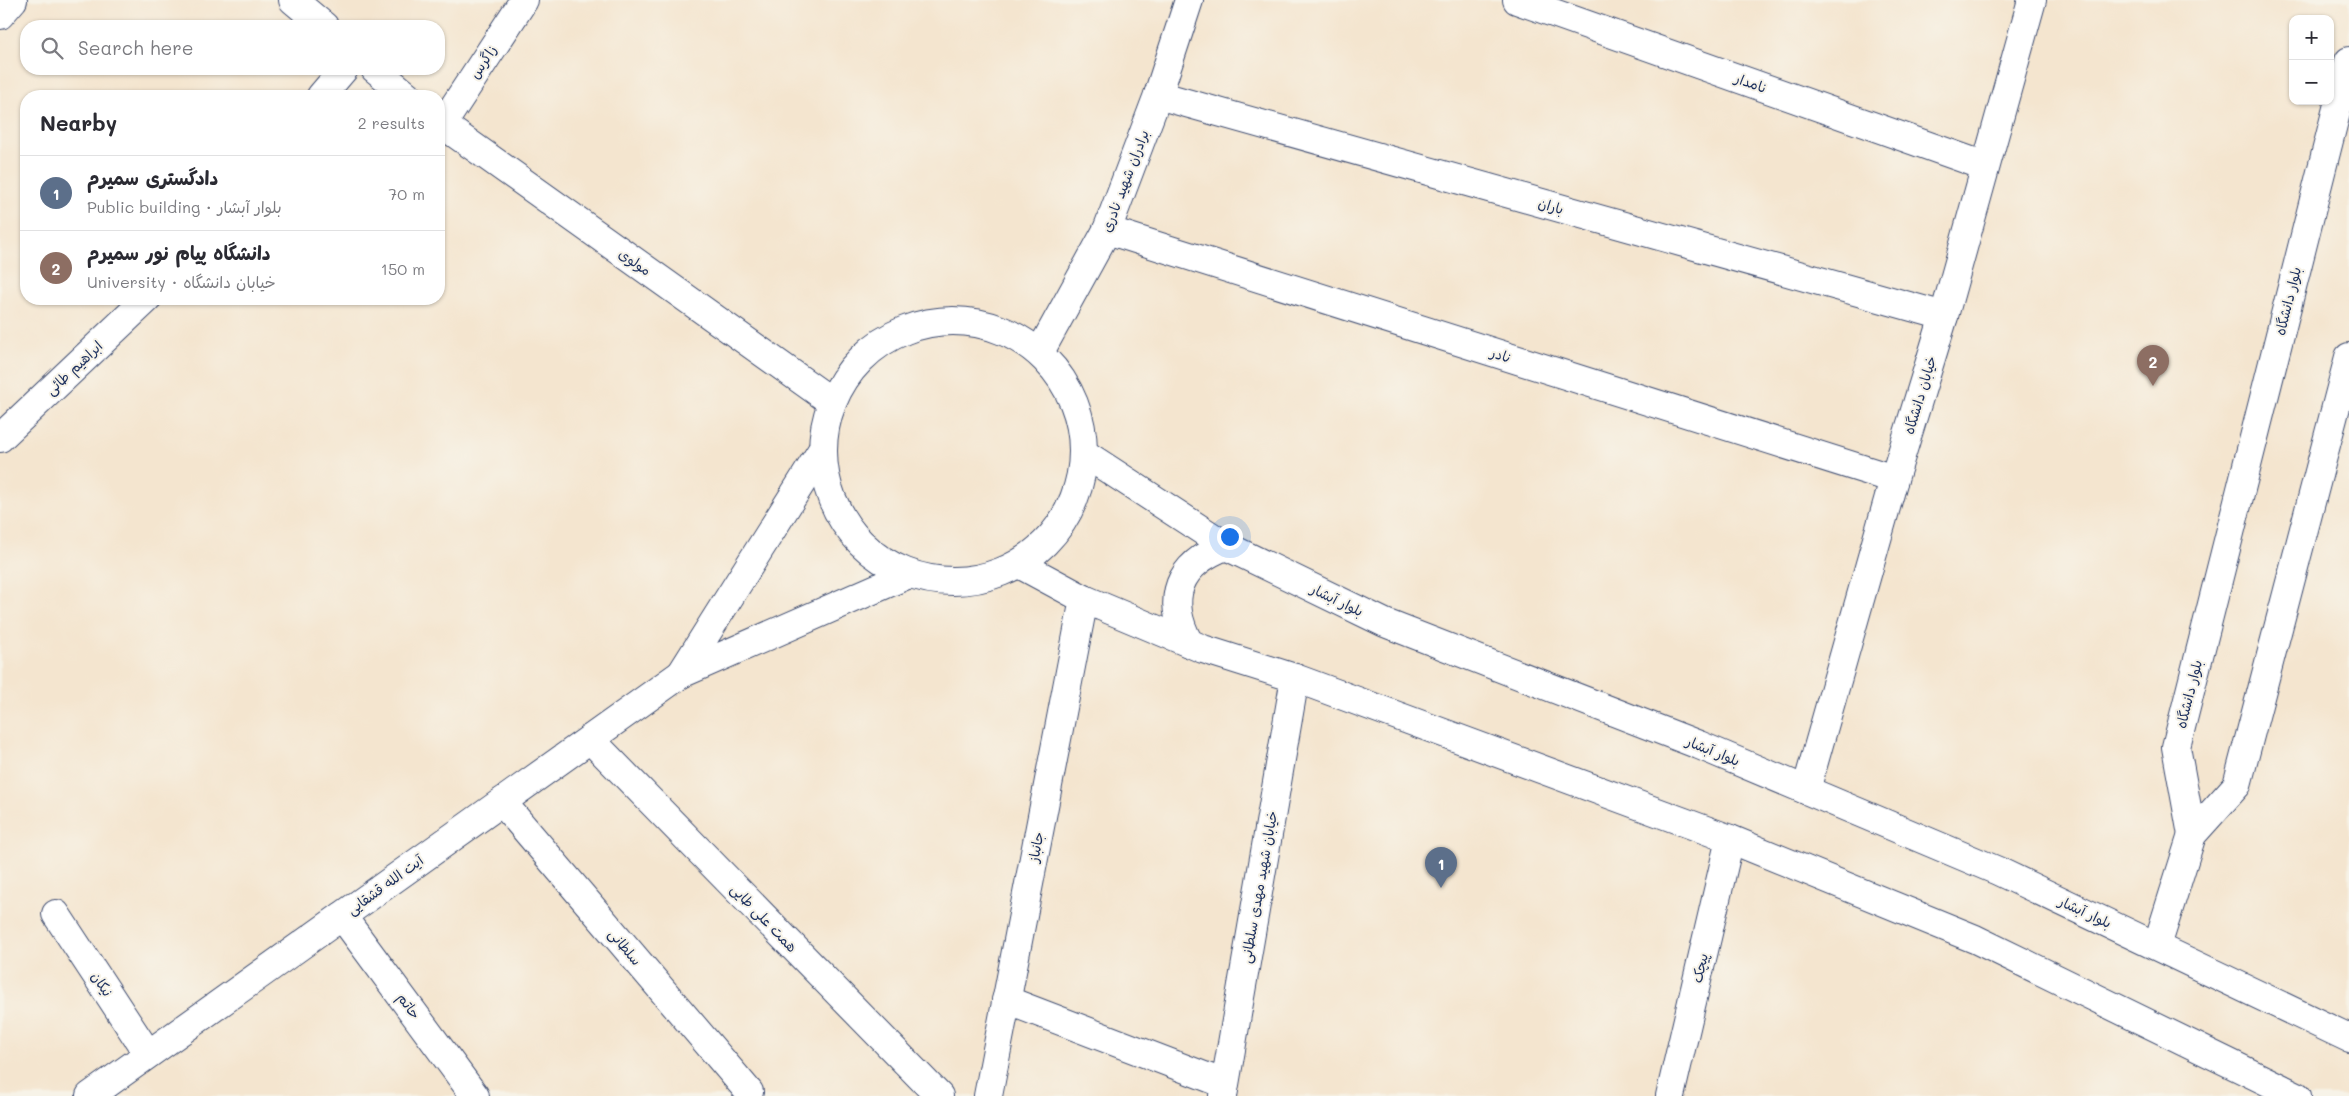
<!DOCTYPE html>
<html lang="en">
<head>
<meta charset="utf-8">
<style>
  :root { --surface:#fff; --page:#f7f7f7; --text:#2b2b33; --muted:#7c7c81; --line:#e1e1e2; --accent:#b45309 }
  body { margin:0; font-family:Mali,"Playpen Sans Arabic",sans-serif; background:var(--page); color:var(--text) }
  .controls { position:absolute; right:15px; top:15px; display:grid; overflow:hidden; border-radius:10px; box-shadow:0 1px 4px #0004 }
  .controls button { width:45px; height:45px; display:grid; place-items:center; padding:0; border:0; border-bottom:1px solid var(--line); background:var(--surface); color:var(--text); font:25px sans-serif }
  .you { position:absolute; left:1229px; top:536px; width:18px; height:18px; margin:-12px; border:4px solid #fff; border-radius:50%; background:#1a73e8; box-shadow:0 0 0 8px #1a73e833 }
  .badge { display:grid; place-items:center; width:32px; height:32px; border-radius:50%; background:var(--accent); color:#fff; font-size:16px; font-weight:700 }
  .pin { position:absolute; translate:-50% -41px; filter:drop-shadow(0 1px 2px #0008) }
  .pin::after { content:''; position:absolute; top:26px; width:18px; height:15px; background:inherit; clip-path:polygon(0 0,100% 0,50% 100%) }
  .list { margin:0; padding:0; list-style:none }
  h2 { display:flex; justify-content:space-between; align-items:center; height:65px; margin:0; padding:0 20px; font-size:21px }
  h2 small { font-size:16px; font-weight:400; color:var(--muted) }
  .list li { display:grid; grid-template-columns:32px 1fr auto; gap:15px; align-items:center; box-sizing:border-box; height:75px; padding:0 20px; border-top:1px solid var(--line) }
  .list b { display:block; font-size:19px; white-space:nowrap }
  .list p { margin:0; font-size:16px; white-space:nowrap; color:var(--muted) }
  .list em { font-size:16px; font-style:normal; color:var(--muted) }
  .icon { flex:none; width:28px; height:28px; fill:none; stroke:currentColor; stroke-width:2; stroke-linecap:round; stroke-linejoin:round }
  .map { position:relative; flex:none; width:2349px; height:1096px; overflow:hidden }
  .search { position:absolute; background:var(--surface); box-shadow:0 1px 4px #0004; left:20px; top:20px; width:425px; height:55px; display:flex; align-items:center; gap:12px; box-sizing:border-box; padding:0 18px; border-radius:20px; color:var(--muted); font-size:19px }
  .panel { position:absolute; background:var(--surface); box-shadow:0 1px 4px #0004; left:20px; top:90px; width:425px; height:215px; border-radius:20px }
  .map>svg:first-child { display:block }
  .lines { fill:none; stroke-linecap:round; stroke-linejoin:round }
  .minor-casing { stroke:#3c4a6f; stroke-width:30 }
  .minor { stroke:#fff; stroke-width:28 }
  .labels { text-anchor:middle; stroke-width:4; stroke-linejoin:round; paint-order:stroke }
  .street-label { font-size:14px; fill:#1b2f5e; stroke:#f7f3e8 }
</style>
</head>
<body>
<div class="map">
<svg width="2349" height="1096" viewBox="0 0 2349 1096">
  <rect width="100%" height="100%" fill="#f7f3e8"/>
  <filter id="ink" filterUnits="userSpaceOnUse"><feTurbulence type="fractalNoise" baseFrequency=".02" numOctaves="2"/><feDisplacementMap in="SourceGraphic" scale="10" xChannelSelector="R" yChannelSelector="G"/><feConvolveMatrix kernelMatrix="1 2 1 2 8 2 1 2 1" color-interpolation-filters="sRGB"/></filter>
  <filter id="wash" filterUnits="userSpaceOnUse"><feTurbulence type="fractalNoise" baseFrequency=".0096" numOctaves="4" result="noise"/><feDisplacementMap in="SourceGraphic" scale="20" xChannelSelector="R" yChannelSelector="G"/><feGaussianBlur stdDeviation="1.12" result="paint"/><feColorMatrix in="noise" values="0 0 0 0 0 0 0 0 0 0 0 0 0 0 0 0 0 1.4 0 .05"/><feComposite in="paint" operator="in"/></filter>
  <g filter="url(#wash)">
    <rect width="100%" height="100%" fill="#f4e5cf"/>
  </g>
  <g filter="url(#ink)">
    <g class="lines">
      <defs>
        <g id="minor">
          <path d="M293,0l31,26"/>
          <path d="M1517,0l468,166"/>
          <path d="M0,15l13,-15"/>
          <path d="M375,69l33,27"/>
          <path d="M1158,95l786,221"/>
          <path d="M321,96l23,-27"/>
          <path d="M439,122l393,280"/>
          <path d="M442,125l82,-125"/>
          <path d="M1107,230l787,249"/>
          <circle cx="953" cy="451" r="130"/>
          <path d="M1040,352l67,-122 51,-135 31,-95"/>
          <path d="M0,438l147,-139"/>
          <path d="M822,450l-141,224 228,-100"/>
          <path d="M1085,454l141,92 159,77 314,122 299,126 351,167"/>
          <path d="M1019,564l65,35 119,50 92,29 435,161 245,100 322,157"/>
          <path d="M1189,643c-24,-45 -11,-79 37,-97"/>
          <path d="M590,739l349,357"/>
          <path d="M1806,790l88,-311 50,-163 88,-316"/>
          <path d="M502,802l247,290"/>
          <path d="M2192,835l-16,-88 173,-686"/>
          <path d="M56,914l92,140"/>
          <path d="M342,916l133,180"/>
          <path d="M2157,946l35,-111 45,-50 112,-428"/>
          <path d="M1006,1000l219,84"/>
          <path d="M90,1096l591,-422"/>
          <path d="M988,1096l96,-497"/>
          <path d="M1223,1096l72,-418"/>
          <path d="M1670,1096l60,-257"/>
        </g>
      </defs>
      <use href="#minor" class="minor-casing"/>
      <use href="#minor" class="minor"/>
    </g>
  </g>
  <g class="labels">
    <g class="street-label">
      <text transform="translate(483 62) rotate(-57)" y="5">زاگرس</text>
      <text transform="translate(1751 83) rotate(20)" y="5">نامدار</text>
      <text transform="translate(1125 181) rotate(-69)" y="5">برادران شهید نادری</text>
      <text transform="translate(1551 206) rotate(16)" y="5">باران</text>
      <text transform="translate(635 262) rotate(35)" y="5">مولوی</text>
      <text transform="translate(2288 301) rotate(-76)" y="5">بلوار دانشگاه</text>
      <text transform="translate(1501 355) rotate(18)" y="5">نادر</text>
      <text transform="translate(74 368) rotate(-43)" y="5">ابراهیم طائی</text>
      <text transform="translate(1920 395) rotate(-73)" y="5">خیابان دانشگاه</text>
      <text transform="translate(1337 600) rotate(26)" y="5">بلوار آبشار</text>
      <text transform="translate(2189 694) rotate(-76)" y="5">بلوار دانشگاه</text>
      <text transform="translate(1713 751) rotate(22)" y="5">بلوار آبشار</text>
      <text transform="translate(1036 847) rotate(-79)" y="5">جانباز</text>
      <text transform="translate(385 885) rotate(-36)" y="5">آیت الله قشقایی</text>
      <text transform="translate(1259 887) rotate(-80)" y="5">خیابان شهید مهدی سلطانی</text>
      <text transform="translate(2085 912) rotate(25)" y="5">بلوار آبشار</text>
      <text transform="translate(764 918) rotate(46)" y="5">همت علی طایی</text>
      <text transform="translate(625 947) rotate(50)" y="5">سلطانی</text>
      <text transform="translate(1700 968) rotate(-77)" y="5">پیچک</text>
      <text transform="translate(102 984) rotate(56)" y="5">نیکان</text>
      <text transform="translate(409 1006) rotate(54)" y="5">حاتم</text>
    </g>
  </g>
</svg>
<div class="controls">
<button>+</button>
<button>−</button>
</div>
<div class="you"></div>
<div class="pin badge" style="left:1441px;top:888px;background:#5c6f8a">1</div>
<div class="pin badge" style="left:2153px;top:386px;background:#8d6e63">2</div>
<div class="search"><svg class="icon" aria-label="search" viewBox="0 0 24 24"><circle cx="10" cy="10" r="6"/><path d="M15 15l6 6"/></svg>Search here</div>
<section class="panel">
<h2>Nearby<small>2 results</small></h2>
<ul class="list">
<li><span class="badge" style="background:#5c6f8a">1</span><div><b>دادگستری سمیرم</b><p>Public building · بلوار آبشار</p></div><em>70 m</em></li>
<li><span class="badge" style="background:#8d6e63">2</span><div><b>دانشگاه پیام نور سمیرم</b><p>University · خیابان دانشگاه</p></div><em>150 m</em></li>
</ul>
</section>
</div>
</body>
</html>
